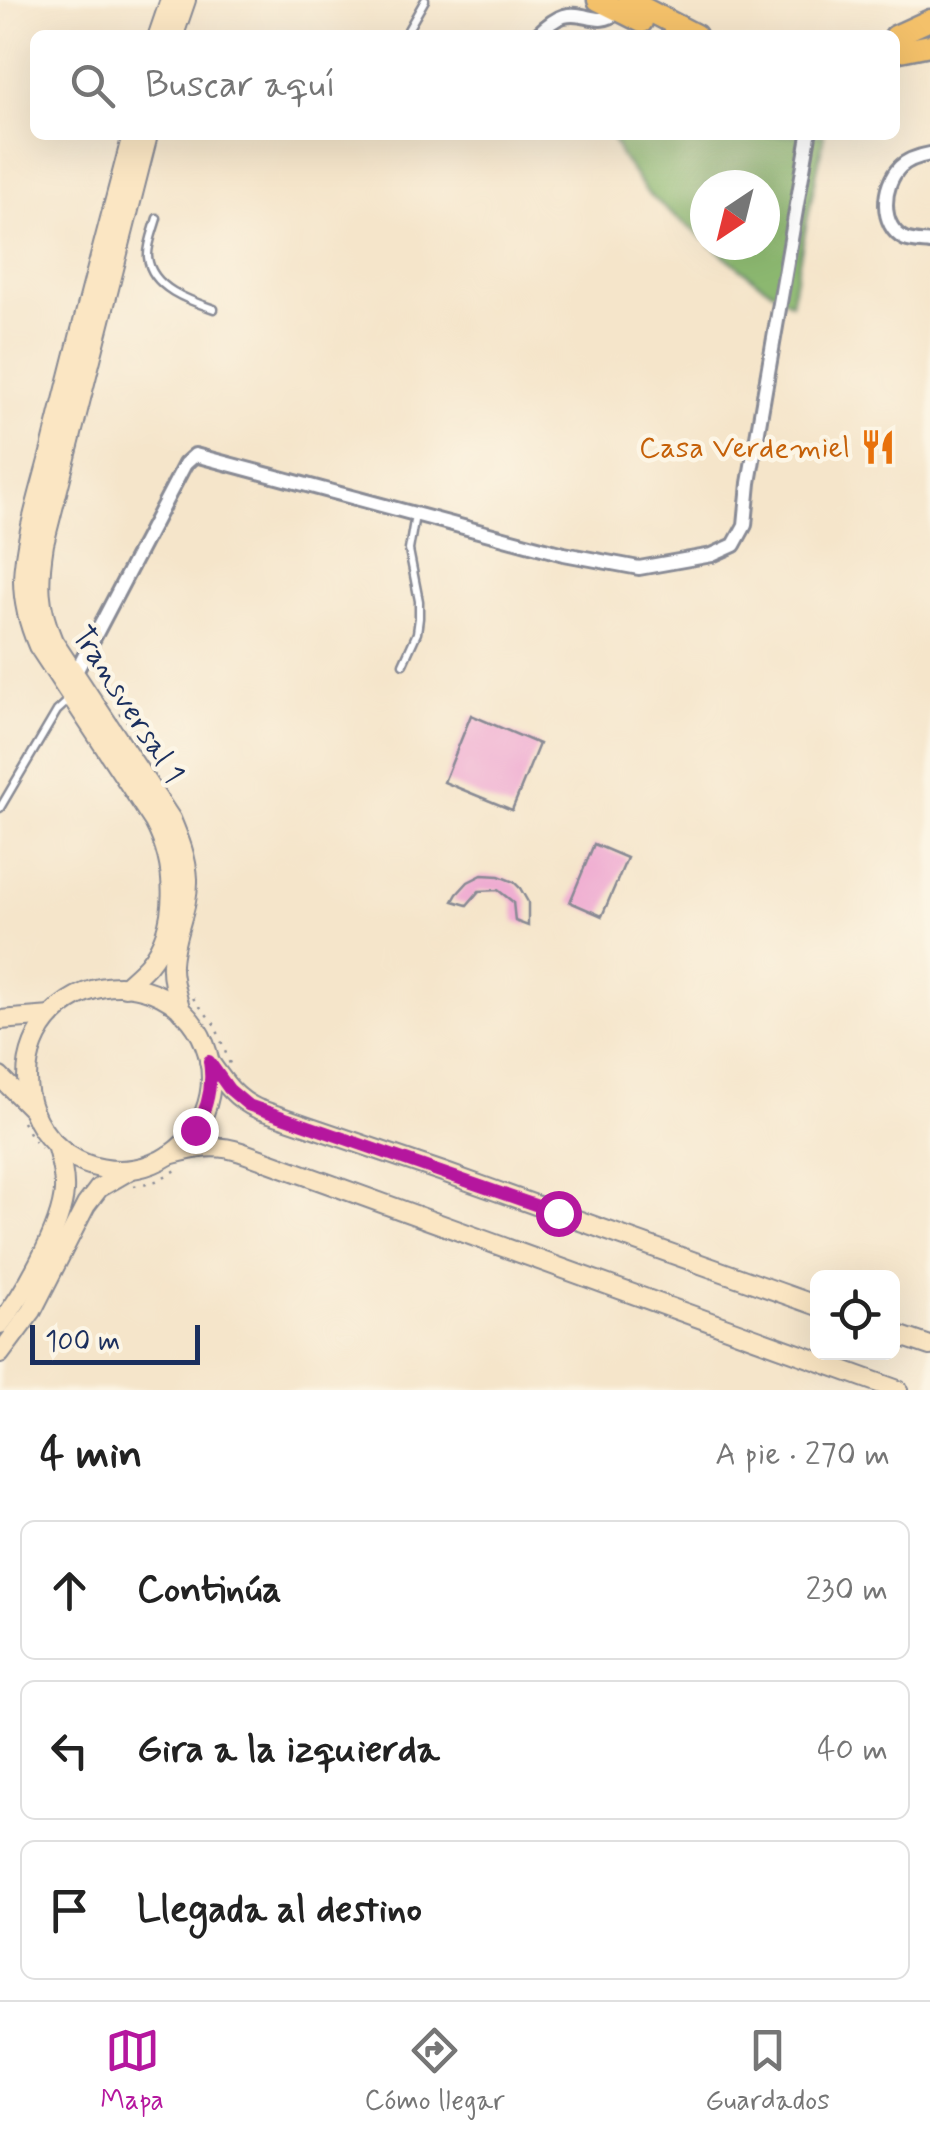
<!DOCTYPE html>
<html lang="es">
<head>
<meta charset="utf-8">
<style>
  :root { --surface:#fff; --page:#f2f2f2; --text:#222; --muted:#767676; --line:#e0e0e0; --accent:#b5179e }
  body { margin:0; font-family:Mynerve,sans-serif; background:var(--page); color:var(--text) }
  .controls { position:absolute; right:30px; bottom:30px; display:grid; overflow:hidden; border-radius:15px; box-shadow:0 10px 40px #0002 }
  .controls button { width:90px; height:90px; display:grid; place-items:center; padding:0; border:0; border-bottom:2px solid var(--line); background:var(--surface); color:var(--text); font:50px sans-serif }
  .compass { position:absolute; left:690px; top:170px; width:90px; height:90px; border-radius:50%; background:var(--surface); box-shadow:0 10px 40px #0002; rotate:215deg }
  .scale { position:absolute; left:30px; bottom:25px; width:170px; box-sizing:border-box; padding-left:10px; border:5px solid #1b2f5e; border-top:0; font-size:28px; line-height:35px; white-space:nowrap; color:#1b2f5e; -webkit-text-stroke:8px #fcf5e5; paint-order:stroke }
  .stop { position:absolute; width:30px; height:30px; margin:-22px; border:8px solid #b5179e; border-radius:50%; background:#fff }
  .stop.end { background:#b5179e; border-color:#fff; box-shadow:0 2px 10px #0008 }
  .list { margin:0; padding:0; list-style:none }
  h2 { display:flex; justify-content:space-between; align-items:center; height:130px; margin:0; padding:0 40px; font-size:42px }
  h2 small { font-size:32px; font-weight:400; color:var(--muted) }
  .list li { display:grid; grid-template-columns:65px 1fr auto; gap:30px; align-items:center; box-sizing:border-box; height:140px; margin:0 20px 20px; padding:0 20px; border:2px solid var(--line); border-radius:15px }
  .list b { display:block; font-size:38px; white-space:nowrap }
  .list em { font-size:32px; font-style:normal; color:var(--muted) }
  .icon { flex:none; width:55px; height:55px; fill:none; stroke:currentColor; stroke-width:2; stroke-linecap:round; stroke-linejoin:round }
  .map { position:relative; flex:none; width:930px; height:1390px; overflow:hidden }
  .search { position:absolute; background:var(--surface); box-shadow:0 10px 40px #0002; left:30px; right:30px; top:30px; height:110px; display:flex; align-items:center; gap:25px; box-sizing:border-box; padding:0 35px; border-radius:15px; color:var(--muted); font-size:38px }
  .sheet { height:610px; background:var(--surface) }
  nav { display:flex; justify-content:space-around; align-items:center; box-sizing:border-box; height:140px; border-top:2px solid var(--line); background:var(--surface); font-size:28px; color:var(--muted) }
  nav a { display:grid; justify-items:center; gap:5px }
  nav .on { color:var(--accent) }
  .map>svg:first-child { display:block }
  .forest { fill:#8cb870; stroke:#547467; stroke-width:2.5 }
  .building { fill:#efacd1 }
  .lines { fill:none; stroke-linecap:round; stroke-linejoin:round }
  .lane-casing { stroke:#888a94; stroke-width:11 }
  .street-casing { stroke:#888a94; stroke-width:18 }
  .secondary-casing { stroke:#888a94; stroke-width:22 }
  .primary-casing { stroke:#888a94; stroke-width:25 }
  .path { stroke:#888a94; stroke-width:2.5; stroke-dasharray:2.5 8; stroke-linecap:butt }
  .lane { stroke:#fff; stroke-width:6 }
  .street { stroke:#fff; stroke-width:12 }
  .secondary { stroke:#fbe6c3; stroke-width:18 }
  .primary { stroke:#f4c16a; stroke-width:20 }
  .route { stroke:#b5179e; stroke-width:12 }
  .labels { text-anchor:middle; stroke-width:9; stroke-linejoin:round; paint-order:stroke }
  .food-label { font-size:30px; fill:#c56008; stroke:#fcf5e5; text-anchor:end }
  .street-label { font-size:30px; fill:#1b2f5e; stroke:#fcf5e5 }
</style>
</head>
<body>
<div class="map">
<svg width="930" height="1390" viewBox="0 0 930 1390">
  <rect width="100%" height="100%" fill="#fcf5e5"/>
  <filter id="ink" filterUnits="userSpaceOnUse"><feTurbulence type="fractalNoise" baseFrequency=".01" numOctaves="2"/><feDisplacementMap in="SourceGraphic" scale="20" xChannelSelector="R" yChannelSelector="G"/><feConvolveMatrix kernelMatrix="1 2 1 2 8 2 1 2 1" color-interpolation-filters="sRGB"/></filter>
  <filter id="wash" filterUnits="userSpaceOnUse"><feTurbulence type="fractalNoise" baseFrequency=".0048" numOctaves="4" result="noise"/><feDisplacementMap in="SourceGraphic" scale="40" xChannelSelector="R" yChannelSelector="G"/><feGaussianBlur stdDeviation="2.25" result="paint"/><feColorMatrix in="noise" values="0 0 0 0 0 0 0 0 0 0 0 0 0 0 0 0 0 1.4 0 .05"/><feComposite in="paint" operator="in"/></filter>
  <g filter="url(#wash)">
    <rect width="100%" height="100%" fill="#f5e5ca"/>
    <path class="forest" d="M611,135h213l-33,168 -37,-24 -43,-34h54v-60h-60v55l-57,-46 -27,-38z"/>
    <g id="blocks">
      <g class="building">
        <path d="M471,715l68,29 -27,66 -68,-28z"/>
        <path d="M594,844l33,14 -25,58 -32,-14z"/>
        <path d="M482,875l17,1 15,6 6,6 8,14v24l-13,-5 -2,-19 -15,-12 -19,1 -12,14 -14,-4 4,-7 11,-12z"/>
      </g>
    </g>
  </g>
  <g filter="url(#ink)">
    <use href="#blocks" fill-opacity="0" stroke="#888a94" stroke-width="2.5"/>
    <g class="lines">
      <defs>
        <g id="lane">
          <path d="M405,35l20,-35"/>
          <path d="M157,218c-3,11 -10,28 -9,39 3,31 42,44 66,52"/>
          <path d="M403,664l14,-31 2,-15v-17l-10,-51 6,-35"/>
          <path d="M0,808l57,-97 12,-11"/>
        </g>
        <g id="street">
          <path d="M537,35c7,-7 17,-16 27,-19 22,-6 34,13 55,-5"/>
          <path d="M930,154c-11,2 -22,5 -30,13 -18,18 -21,59 5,72 8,3 17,3 25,4"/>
          <path d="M75,674l110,-210 10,-9 369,99 75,14 73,-13 22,-10 11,-20 4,-42 60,-348"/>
        </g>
        <g id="secondary">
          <path d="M158,35l12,-35"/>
          <path d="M174,35l12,-35"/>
          <path d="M148,135l-104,409c-6,38 -6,61 9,97l118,178c8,19 16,39 17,60 1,30 -15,56 -16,85 -1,16 5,32 9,47"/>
          <circle cx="119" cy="1078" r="92"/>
          <path d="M125,987c7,-7 16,-14 23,-22 32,-39 29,-100 6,-143l-116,-176c-9,-21 -15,-43 -15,-66 1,-41 19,-94 29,-135 25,-103 53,-207 80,-310"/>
          <path d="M0,1020l51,-4"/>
          <path d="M209,1061c14,20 26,38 49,48l185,63 375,134"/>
          <path d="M0,1077l31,31"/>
          <path d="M169,1155c26,-7 46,-12 72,-3l657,238"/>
          <path d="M0,1324c23,-28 62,-97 64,-133 1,-16 -4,-31 -8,-46"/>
          <path d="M892,1333l38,13"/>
          <path d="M0,1354l32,-43 54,-106 13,-17 31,-18"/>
        </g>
        <g id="primary">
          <path d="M598,0l44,22"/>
          <path d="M628,0l68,35"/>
          <path d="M895,36l35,-16"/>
          <path d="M895,52l35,-7"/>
        </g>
      </defs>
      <use href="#lane" class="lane-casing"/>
      <use href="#street" class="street-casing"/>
      <use href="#secondary" class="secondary-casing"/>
      <use href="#primary" class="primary-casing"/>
      <g class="path">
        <path d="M119,713c15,14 30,36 36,56"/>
        <path d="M193,998l22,27 15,39"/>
        <path d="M23,1122l8,15 10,11"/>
        <path d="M134,1186l22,-5 26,-14"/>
      </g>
      <use href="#lane" class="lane"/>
      <use href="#street" class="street"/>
      <use href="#secondary" class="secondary"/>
      <use href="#primary" class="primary"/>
    </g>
  </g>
  <g class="lines" filter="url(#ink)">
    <path class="route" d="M195,1130c13,-22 18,-44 14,-69l20,28 19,16 310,108"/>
  </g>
  <defs>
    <symbol id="restaurant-bare" viewBox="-9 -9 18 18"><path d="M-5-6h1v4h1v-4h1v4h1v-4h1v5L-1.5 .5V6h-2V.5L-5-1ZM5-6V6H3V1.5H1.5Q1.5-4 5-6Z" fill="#e8710a" stroke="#fcf5e5" stroke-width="2.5" paint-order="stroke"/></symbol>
  </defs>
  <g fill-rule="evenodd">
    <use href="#restaurant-bare" x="853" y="422" width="50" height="50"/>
  </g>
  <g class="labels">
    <g class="food-label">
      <text x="850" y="457">Casa Verdemiel</text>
    </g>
    <g class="street-label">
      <text transform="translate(129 704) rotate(57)" y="10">Transversal 1</text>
    </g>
  </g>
</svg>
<div class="controls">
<button><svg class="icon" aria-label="locate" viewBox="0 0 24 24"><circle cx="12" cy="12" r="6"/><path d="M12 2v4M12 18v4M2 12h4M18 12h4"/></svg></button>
</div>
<svg class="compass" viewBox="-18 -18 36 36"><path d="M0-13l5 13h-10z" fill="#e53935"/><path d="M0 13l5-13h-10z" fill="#767676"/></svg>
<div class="scale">100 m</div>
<div class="stop" style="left:558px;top:1213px"></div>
<div class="stop end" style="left:195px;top:1130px"></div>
<div class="search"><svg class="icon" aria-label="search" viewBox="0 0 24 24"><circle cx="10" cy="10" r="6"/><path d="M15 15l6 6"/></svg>Buscar aquí</div>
</div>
<section class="sheet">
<h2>4 min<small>A pie · 270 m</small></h2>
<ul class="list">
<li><svg class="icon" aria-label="ahead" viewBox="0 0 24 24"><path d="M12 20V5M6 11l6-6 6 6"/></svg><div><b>Continúa</b></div><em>230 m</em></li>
<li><svg class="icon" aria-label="left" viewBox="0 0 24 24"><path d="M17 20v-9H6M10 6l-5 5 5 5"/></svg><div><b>Gira a la izquierda</b></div><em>40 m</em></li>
<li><svg class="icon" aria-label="arrive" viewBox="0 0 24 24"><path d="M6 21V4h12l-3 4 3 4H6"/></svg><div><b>Llegada al destino</b></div></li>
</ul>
</section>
<nav>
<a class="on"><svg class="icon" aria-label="map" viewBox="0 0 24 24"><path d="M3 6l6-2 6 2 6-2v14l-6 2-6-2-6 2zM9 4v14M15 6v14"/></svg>Mapa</a>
<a><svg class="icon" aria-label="directions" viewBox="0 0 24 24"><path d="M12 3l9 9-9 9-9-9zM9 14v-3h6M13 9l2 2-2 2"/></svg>Cómo llegar</a>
<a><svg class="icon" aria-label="saved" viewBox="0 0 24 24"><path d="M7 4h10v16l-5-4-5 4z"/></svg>Guardados</a>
</nav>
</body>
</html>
